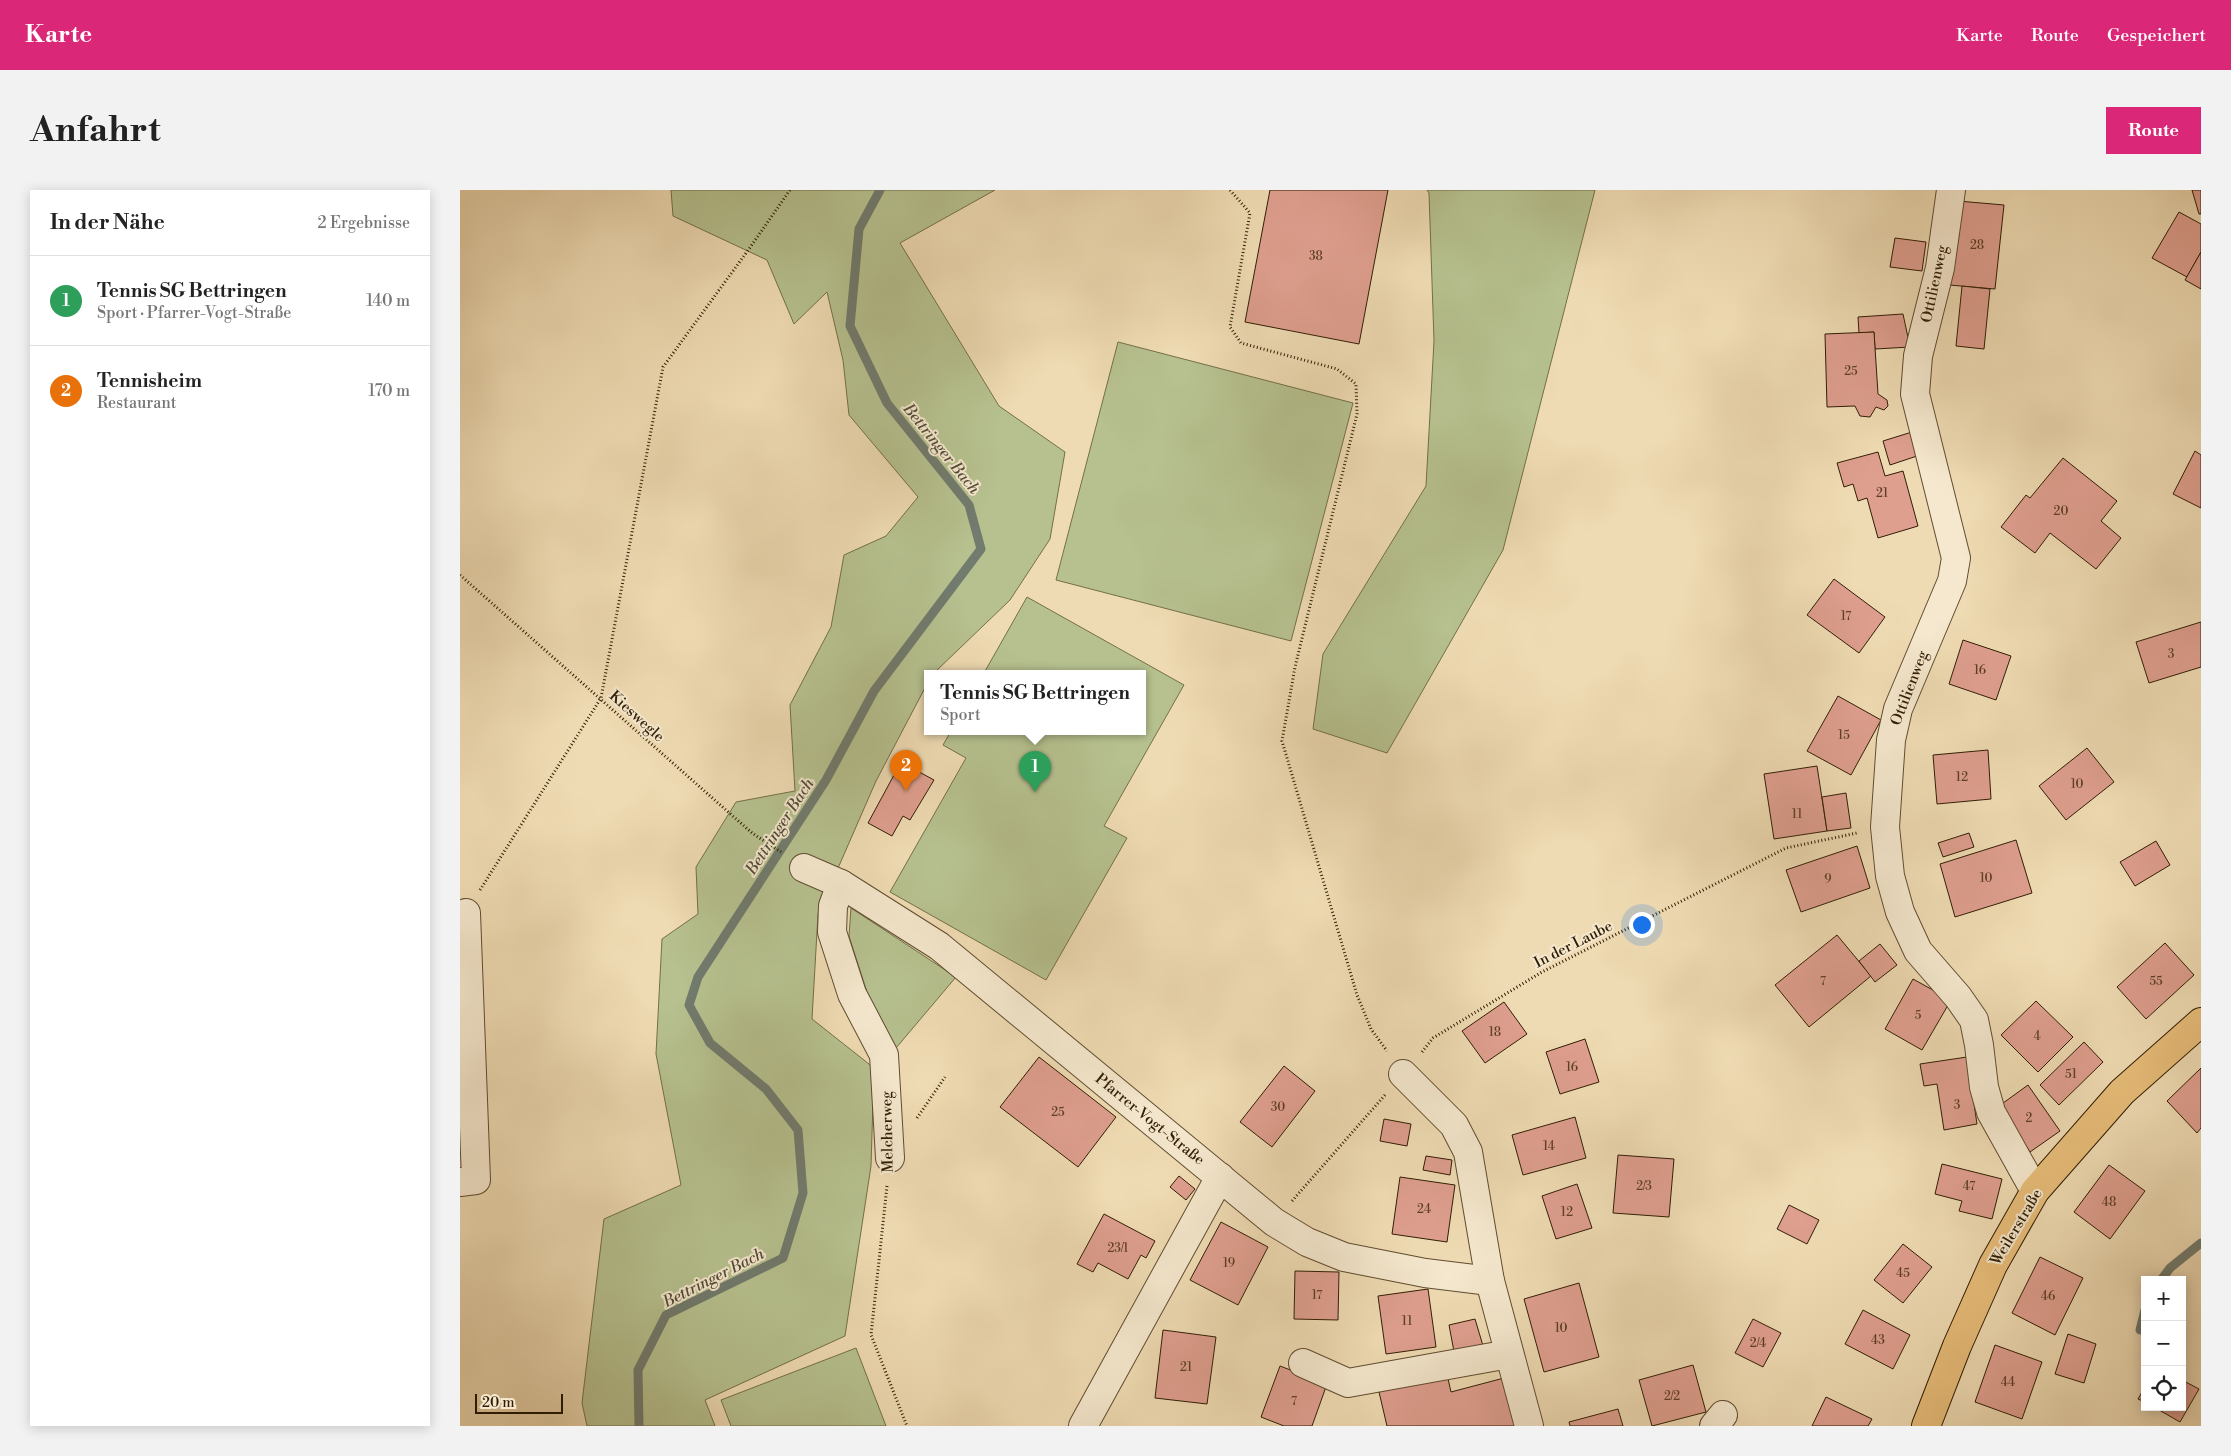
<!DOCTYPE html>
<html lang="de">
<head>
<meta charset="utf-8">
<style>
  :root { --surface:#fff; --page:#f2f2f2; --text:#222; --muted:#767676; --line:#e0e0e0; --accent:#db2777 }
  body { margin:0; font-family:"Libre Bodoni",serif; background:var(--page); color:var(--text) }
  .controls { position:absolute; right:15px; bottom:15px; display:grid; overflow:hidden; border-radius:0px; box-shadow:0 2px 12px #0003 }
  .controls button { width:45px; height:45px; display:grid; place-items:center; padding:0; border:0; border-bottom:1px solid var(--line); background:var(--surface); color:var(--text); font:25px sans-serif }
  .scale { position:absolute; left:15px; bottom:12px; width:88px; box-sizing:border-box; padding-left:5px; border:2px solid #301d04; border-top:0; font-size:14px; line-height:18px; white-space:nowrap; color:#301d04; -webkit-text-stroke:4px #f5e8ce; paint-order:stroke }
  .you { position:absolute; left:1181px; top:734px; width:18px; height:18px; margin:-12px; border:4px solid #fff; border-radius:50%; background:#1a73e8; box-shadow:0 0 0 8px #1a73e833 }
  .badge { display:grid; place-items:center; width:32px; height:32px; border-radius:50%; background:var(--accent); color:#fff; font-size:16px; font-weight:700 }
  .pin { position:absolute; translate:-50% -41px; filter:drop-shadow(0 1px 2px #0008) }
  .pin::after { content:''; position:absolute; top:26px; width:18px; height:15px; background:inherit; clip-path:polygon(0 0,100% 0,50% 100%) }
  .popup { position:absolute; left:464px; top:480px; width:222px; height:65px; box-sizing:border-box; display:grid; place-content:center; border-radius:0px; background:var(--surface); filter:drop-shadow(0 1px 4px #0005); font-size:16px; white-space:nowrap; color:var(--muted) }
  .popup b { font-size:19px; color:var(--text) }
  .popup::after { content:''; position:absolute; left:50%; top:100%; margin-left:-10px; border:10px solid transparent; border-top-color:var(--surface) }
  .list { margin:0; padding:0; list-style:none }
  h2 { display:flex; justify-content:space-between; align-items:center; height:65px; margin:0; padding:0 20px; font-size:21px }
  h2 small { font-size:16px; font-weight:400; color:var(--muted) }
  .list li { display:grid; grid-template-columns:32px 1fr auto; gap:15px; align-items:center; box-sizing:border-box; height:90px; padding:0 20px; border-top:1px solid var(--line) }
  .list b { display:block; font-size:19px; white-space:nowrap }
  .list p { margin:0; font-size:16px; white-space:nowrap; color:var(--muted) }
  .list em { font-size:16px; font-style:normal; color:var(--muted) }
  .icon { flex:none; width:28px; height:28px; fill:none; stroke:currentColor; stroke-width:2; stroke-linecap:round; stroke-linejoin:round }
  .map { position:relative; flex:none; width:1741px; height:1236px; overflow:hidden; border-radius:0px }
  header { display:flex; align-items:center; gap:30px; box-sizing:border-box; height:70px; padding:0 25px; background:var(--accent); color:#fff }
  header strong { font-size:24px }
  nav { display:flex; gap:28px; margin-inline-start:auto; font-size:18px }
  .intro { display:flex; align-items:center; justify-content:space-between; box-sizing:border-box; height:120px; padding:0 30px }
  h1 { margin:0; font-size:35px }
  .button { padding:12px 22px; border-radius:0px; background:var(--accent); color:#fff; font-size:18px; font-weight:700 }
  main { display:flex; gap:30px; padding:0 30px }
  aside { flex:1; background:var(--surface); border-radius:0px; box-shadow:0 2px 12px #0003 }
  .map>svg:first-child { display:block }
  .green { fill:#b6c18f; stroke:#736f4a }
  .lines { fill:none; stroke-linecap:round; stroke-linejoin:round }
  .stream { stroke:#717b6e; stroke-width:9 }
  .building { fill:#df9f8f; stroke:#301d04 }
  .minor-casing { stroke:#604c30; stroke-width:30 }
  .major-casing { stroke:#301d04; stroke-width:30 }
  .path { stroke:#301d04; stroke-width:3; stroke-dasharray:1 2.5; stroke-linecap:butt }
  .minor { stroke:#f5e8ce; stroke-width:28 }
  .major { stroke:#e8be7a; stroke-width:28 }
  .labels { text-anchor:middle; stroke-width:4; stroke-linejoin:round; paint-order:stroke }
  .number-label { font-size:12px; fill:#5c3e27 }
  .street-label { font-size:15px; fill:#301d04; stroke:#f5e8ce }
  .water-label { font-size:16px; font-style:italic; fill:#504c39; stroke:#f5e8ce }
</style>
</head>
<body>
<header>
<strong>Karte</strong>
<nav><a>Karte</a><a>Route</a><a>Gespeichert</a></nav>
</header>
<div class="intro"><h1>Anfahrt</h1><a class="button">Route</a></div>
<main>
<aside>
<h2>In der Nähe<small>2 Ergebnisse</small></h2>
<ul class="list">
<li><span class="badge" style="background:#2e9e5b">1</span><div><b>Tennis SG Bettringen</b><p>Sport · Pfarrer-Vogt-Straße</p></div><em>140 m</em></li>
<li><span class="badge" style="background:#e8710a">2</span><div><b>Tennisheim</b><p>Restaurant</p></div><em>170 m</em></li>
</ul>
</aside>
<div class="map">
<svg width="1741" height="1236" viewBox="0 0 1741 1236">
  <rect width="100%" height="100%" fill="#efdbb3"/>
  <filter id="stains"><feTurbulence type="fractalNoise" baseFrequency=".004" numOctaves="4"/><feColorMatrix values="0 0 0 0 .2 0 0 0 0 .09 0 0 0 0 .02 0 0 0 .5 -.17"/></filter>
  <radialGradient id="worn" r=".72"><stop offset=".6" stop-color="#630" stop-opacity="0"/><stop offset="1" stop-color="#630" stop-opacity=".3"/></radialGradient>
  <g class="green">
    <path d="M211,0h324l-95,53 99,163 66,46 -15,87 -40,61 -76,73h-6l-1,11 -51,97 -58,133 -6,105 62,49 -3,98 -26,170 -140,64 10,26h-128l-5,-23 22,-184 77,-34 -25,-131 6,-115 36,-25 -2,-47 40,-65 59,-11 -5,-86 41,-78 13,-72 42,-19 32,-39 -69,-82 -6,-55 -16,-68 -33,32 -27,-64 -94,-44z"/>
    <path d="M967,0h168l-92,360 -116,203 -74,-24 10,-75 103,-168 8,-145 -5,-148z"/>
    <path d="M658,152l235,61 -62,238 -235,-61z"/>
    <path d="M567,407l157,88 -80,141 23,12 -81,142 -156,-88 76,-134 -23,-13 8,-14h191v-58h-158z"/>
    <path d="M391,718l105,69 -60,71 -29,-56 -18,-56z"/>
    <path d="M396,1158l30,78h-155l-10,-26z"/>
  </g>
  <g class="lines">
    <g class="stream">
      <path d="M1701,1090l9,-12 31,-25"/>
      <path d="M1680,1140l5,-20"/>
      <path d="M179,1236l-1,-56 28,-55 117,-57 20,-65 -5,-63 -32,-41 -56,-46 -21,-38 9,-28 128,-197 48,-89 107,-142 -12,-44 -82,-102 -37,-77 9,-97 21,-39"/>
    </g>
  </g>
  <g class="building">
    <path d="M810,0h118l-29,154 -114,-22z"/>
    <path d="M1732,0h9v24h-2z"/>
    <path d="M1498,11l46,4 -9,84 -46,-4z"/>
    <path d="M1719,22l22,12v28l-14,25 -35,-19z"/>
    <path d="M1435,48l31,4 -4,29 -32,-4z"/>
    <path d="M1741,62v37l-16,-9z"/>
    <path d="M1502,96l28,3 -6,60 -28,-3z"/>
    <path d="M1443,124l7,33 -35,2 -1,-17 -15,1 -1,-16z"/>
    <path d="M1414,142l4,62 9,6 1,6 -4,4 -8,-3 -6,10 -10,-1 -5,-10 -28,1 -2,-73z"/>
    <path d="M1452,242l8,23 -30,10 -7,-24z"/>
    <path d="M1735,261l6,4v53l-28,-14z"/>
    <path d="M1418,262l7,24 18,-5 15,55 -40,12 -11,-40 -9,3 -5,-17 -9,3 -7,-24z"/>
    <path d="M1603,268l54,43 -16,20 20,17 -25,31 -46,-36 -15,20 -34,-26 25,-32 4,3z"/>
    <path d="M1374,389l51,38 -26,36 -52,-38z"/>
    <path d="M1741,432v45l-52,16 -13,-41z"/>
    <path d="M1503,450l48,16 -15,44 -47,-16z"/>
    <path d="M1378,506l43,24 -30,55 -44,-24z"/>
    <path d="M1627,558l27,34 -48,38 -27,-34z"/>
    <path d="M1528,560l3,49 -54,5 -4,-49z"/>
    <path d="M441,572l33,18 -24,40 -7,-4 -11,20 -24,-13z"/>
    <path d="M1357,576l10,65 -53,8 -10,-65z"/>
    <path d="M1386,603l5,35 -24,3 -5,-34z"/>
    <path d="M1509,643l5,14 -31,10 -5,-14z"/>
    <path d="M1556,650l16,53 -77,24 -15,-53z"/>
    <path d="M1696,651l14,24 -35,21 -15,-24z"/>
    <path d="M1397,656l13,42 -69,24 -15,-42z"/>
    <path d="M1377,745l34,41 -62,51 -34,-42z"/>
    <path d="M1705,753l29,32 -48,44 -29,-32z"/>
    <path d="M1420,754l17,21 -22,17 -16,-21z"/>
    <path d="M1453,789l38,21 -29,50 -37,-21z"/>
    <path d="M1576,811l37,36 -35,35 -37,-37z"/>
    <path d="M1044,812l23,32 -42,29 -23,-32z"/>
    <path d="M1125,849l14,43 -39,12 -14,-42z"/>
    <path d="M1624,852l19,20 -44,43 -19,-20z"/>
    <path d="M579,867l77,60 -38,50 -78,-60z"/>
    <path d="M1507,867l10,67 -33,6 -7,-46 -13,2 -4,-22z"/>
    <path d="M824,876l31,25 -43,56 -32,-25z"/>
    <path d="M1741,878v60l-4,5 -30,-32z"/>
    <path d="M1568,895l32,46 -30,21 -31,-46z"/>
    <path d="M1115,927l11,41 -63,17 -11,-40z"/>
    <path d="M924,929l27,5 -4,22 -27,-5z"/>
    <path d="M1158,965l56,4 -5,58 -56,-4z"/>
    <path d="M966,966l26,4 -2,15 -27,-5z"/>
    <path d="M1482,974l60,15 -10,40 -33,-8 3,-10 -27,-7z"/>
    <path d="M1649,975l36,26 -35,48 -36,-27z"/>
    <path d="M719,986l16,13 -9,11 -16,-13z"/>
    <path d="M940,987l55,8 -8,57 -55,-8z"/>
    <path d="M1117,994l15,44 -36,11 -14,-43z"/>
    <path d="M1329,1015l30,15 -12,24 -30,-15z"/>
    <path d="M644,1024l51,27 -9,17 -5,-3 -13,24 -30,-16 -5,9 -16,-8z"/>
    <path d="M761,1032l47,25 -30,58 -48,-25z"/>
    <path d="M1443,1054l29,23 -29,36 -29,-23z"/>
    <path d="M1580,1067l43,21 -28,57 -43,-22z"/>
    <path d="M835,1081l44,1 -1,48 -44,-1z"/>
    <path d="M1119,1093l20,74 -55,15 -20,-73z"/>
    <path d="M968,1099l8,58 -50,7 -8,-58z"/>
    <path d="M1403,1120l47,25 -17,34 -48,-25z"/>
    <path d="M1015,1129l9,30 -29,8 -6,-32z"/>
    <path d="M1293,1129l28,14 -18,34 -28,-14z"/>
    <path d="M703,1140l53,7 -9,67 -52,-6z"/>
    <path d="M1608,1144l28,10 -12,39 -29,-9z"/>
    <path d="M1535,1155l47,17 -20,57 -47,-17z"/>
    <path d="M1233,1175l13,47 -54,14 -13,-46z"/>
    <path d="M820,1176l47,18 -15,42h-28l-23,-9z"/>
    <path d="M987,1184l4,18 53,-14 12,48h-129l-8,-34z"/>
    <path d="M1722,1190l17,9 -19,33 -26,-15h28z"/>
    <path d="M1685,1197v15l-7,-3z"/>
    <path d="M1366,1207l46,22 -4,7h-56z"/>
    <path d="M1158,1219l5,17h-53l-1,-4z"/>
  </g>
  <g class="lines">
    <defs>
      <g id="minor">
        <path d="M1491,0l-11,78 -22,88 -3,38 41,164 -4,23 -54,128 -7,31 -6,87 5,49 10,36 18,39 40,46 16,23 5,25 5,42 7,25 44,79"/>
        <path d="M344,678l37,16 -8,22 -1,26 20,62 32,61 6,103"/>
        <path d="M381,694l98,62 335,276 33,20 37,15 81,16 65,8"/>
        <path d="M943,884l51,51 14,27 22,129 39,145"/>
        <path d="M0,992l16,-2 -10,-267"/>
        <path d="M843,1173l45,20 161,-29"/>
        <path d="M623,1236l137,-249"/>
        <path d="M1254,1236l9,-11"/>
      </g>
      <path id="major" d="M1466,1236l31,-80 36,-81 42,-74 87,-99 79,-70"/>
    </defs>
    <use href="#minor" class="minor-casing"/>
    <use href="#major" class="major-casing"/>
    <g class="path">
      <path d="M770,0l20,23 -20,114 11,16 96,26 19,15 1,30 -62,253 -13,74 75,254 14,34 16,22"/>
      <path d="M0,385l292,258 29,19"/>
      <path d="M20,700l121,-192 62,-331 86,-118 41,-59"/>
      <path d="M962,862l11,-14 109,-66 244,-124 71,-15"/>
      <path d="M457,928l28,-41"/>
      <path d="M427,996l-16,149 36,91"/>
      <path d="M832,1011l93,-106"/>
    </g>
    <use href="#minor" class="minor"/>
    <use href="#major" class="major"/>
  </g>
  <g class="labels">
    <g class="number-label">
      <text x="1517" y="59">28</text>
      <text x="856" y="70">38</text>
      <text x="1391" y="185">25</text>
      <text x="1422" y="307">21</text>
      <text x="1601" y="325">20</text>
      <text x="1386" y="430">17</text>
      <text x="1711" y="468">3</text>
      <text x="1520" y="484">16</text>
      <text x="1384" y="549">15</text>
      <text x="1502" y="591">12</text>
      <text x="1617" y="598">10</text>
      <text x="1337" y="628">11</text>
      <text x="1526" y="692">10</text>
      <text x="1368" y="693">9</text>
      <text x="1363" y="795">7</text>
      <text x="1696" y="795">55</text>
      <text x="1458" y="829">5</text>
      <text x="1035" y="846">18</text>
      <text x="1577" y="850">4</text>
      <text x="1112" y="881">16</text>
      <text x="1611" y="888">51</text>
      <text x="1497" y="919">3</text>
      <text x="818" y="921">30</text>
      <text x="598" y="926">25</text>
      <text x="1569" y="932">2</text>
      <text x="1089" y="960">14</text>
      <text x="1184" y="1000">2/3</text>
      <text x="1509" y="1000">47</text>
      <text x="1649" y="1016">48</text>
      <text x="964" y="1023">24</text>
      <text x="1107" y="1026">12</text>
      <text x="658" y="1062">23/1</text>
      <text x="769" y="1077">19</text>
      <text x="1443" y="1087">45</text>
      <text x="857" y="1109">17</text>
      <text x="1588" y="1110">46</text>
      <text x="947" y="1135">11</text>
      <text x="1101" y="1142">10</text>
      <text x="1418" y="1154">43</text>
      <text x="1298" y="1157">2/4</text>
      <text x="726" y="1181">21</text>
      <text x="1548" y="1196">44</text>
      <text x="1212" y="1210">2/2</text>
      <text x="834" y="1215">7</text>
    </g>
    <g class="street-label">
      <text transform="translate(1474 94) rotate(-78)" y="5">Ottilienweg</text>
      <text transform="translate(1449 498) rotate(-69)" y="5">Ottilienweg</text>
      <text transform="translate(177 526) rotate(42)" y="5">Kieswegle</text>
      <text transform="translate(1113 754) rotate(-27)" y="5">In der Laube</text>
      <text transform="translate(690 929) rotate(39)" y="5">Pfarrer-Vogt-Straße</text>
      <text transform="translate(427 942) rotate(-91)" y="5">Melcherweg</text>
      <text transform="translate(1556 1037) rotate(-59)" y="5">Weilerstraße</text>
    </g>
    <g class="water-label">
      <text transform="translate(482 258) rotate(51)" y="6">Bettringer Bach</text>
      <text transform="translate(319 636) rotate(-57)" y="6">Bettringer Bach</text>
      <text transform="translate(253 1087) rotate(-27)" y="6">Bettringer Bach</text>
    </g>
  </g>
  <rect width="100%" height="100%" filter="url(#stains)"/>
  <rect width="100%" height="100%" fill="url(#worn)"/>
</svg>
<div class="controls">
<button>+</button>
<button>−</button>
<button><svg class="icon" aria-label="locate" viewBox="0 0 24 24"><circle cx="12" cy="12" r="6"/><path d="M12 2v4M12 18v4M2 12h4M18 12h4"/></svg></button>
</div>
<div class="scale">20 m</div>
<div class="you"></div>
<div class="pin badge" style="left:575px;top:602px;background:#2e9e5b">1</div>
<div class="popup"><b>Tennis SG Bettringen</b>Sport</div>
<div class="pin badge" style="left:446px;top:601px;background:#e8710a">2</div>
</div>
</main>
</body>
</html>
